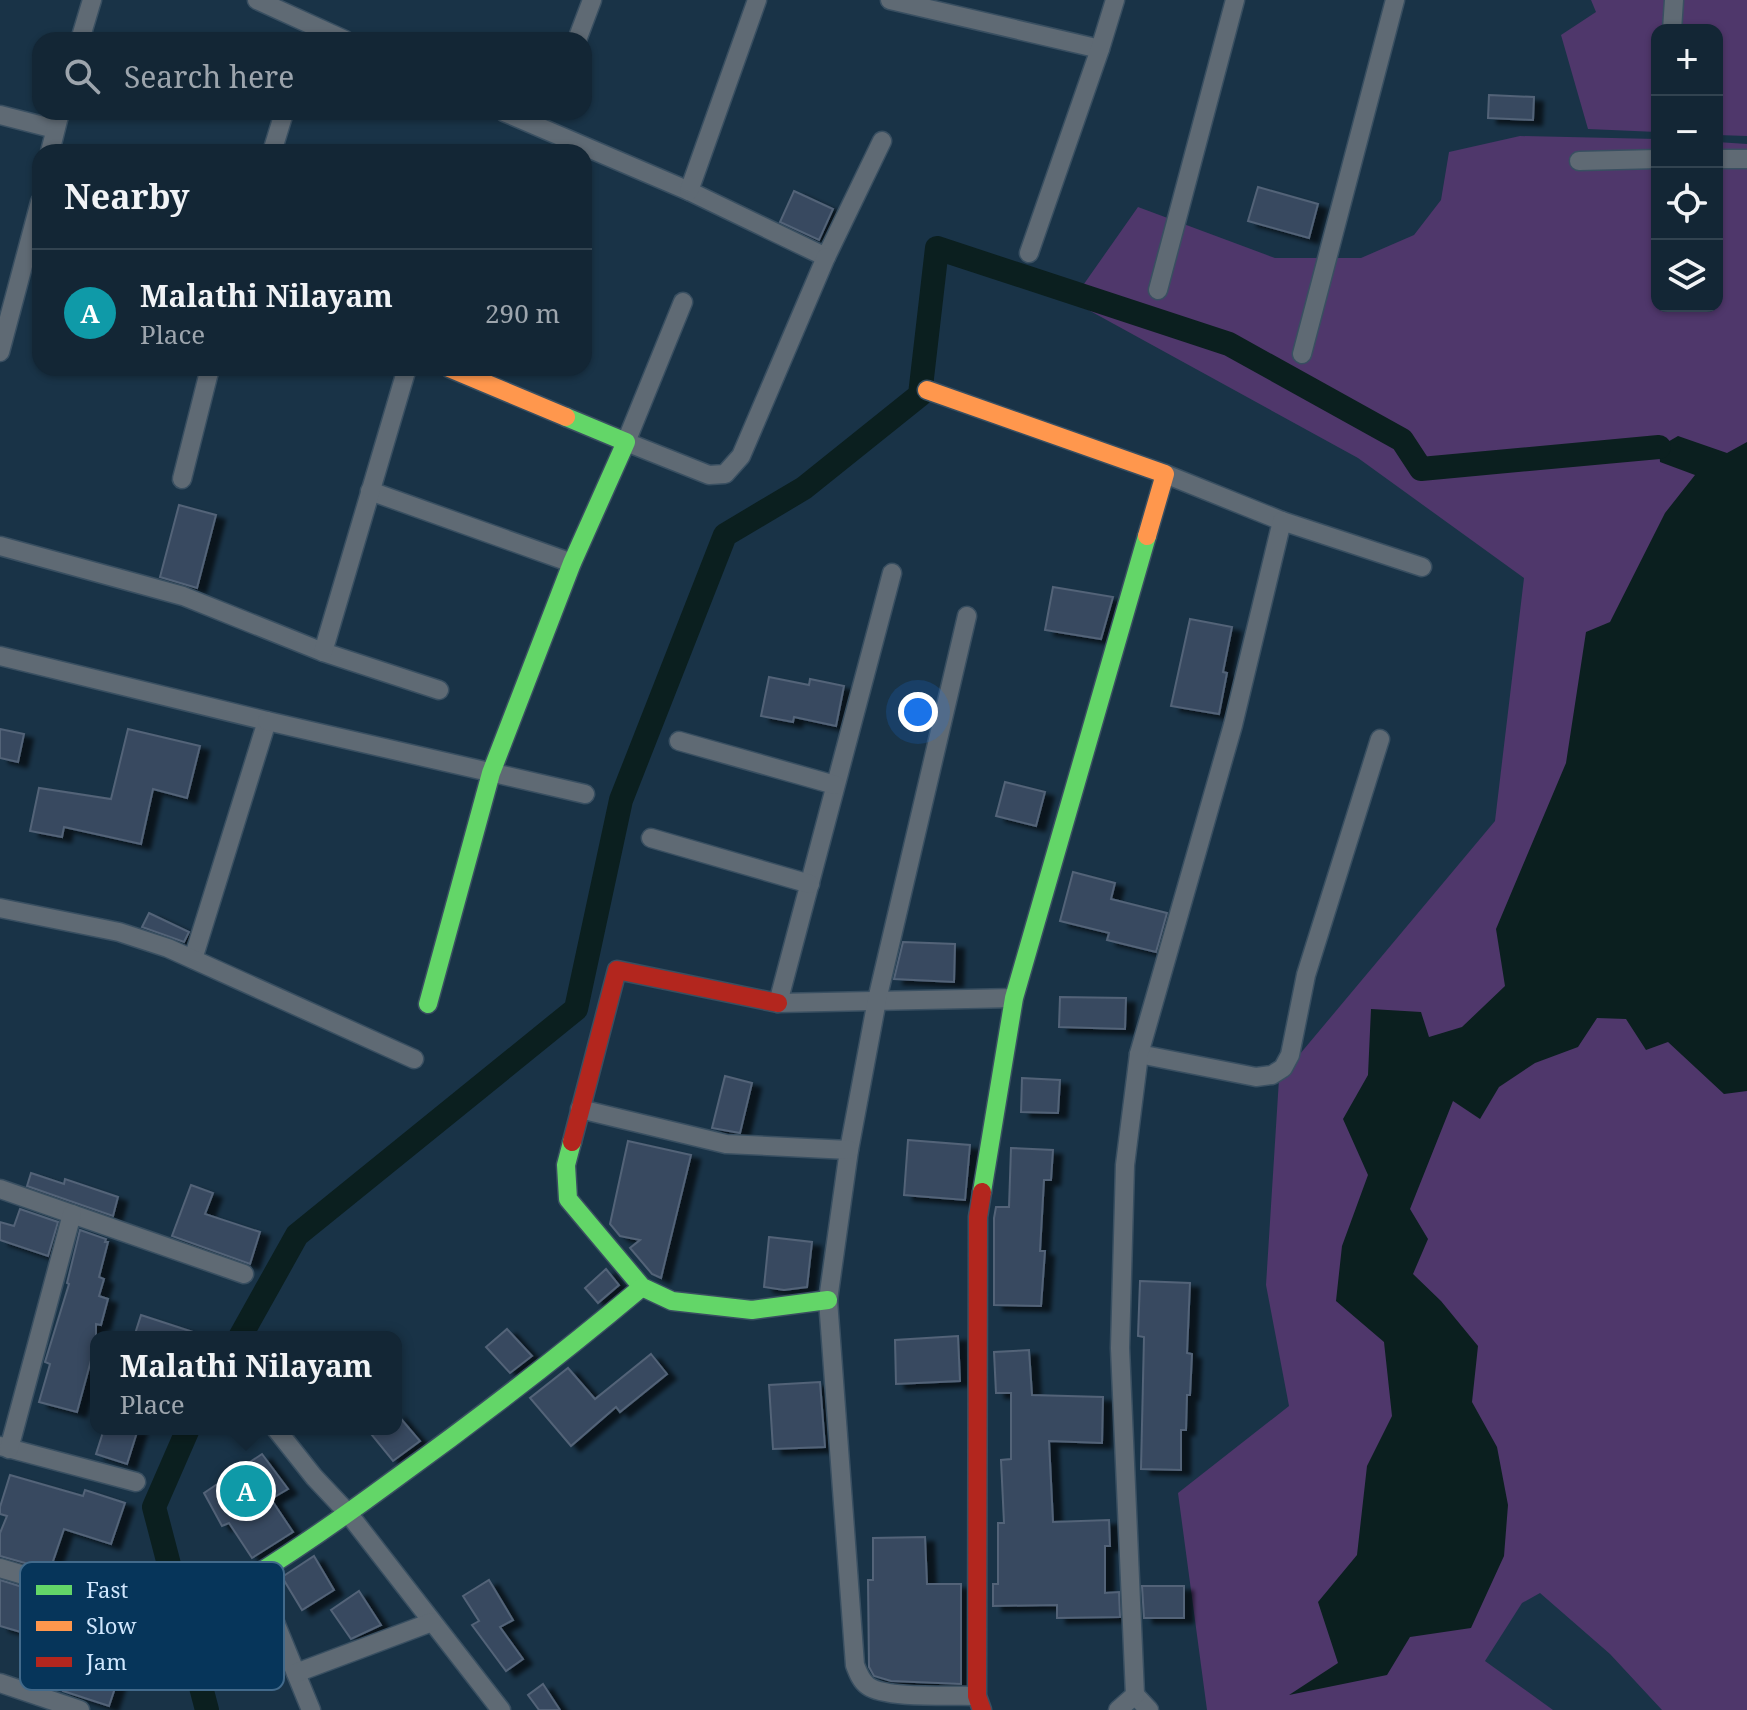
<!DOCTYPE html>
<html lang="en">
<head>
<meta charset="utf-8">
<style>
  :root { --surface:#132635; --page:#1c2e3d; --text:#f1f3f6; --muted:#9da5ad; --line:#324350; --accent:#db2777 }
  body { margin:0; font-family:"Noto Serif",serif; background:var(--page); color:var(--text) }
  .controls { position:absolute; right:24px; top:24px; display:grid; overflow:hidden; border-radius:16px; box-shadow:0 2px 6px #0004 }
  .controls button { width:72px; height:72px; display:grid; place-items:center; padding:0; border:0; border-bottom:2px solid var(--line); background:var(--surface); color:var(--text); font:40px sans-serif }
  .you { position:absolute; left:918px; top:712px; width:28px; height:28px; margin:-20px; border:6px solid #fff; border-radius:50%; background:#1a73e8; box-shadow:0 0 0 12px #1a73e833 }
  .badge { display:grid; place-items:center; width:52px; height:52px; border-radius:50%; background:var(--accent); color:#fff; font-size:26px; font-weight:700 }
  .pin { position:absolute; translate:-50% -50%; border:4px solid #fff; box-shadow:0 2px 8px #0006 }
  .popup { position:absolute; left:90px; top:1331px; width:312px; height:104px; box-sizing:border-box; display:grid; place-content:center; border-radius:16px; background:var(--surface); filter:drop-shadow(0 2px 6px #0005); font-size:26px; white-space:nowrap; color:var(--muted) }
  .popup b { font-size:30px; color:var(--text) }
  .popup::after { content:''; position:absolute; left:50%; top:100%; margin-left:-16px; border:16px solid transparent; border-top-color:var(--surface) }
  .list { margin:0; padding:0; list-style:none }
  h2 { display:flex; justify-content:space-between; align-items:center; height:104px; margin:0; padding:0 32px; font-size:34px }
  h2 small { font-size:26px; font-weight:400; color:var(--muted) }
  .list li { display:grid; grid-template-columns:52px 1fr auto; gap:24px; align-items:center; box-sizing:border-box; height:128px; padding:0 32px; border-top:2px solid var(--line) }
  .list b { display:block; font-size:30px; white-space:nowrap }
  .list p { margin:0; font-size:26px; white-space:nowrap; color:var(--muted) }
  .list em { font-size:26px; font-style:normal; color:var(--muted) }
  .icon { flex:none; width:44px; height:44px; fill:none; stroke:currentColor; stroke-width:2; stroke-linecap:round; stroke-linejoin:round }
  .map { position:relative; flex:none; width:1747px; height:1710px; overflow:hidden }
  .search { position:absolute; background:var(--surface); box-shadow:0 2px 6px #0004; left:32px; top:32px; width:560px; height:88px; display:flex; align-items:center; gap:20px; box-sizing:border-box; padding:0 28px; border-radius:24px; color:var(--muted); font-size:30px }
  .panel { position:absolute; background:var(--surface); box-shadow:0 2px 6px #0004; left:32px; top:144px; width:560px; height:232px; border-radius:24px }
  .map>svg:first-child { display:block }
  .green { fill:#4f376b }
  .water { fill:#0b1f1f }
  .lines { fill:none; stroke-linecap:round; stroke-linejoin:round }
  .canal { stroke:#0b1f1f; stroke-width:24 }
  .building { fill:#394a60; stroke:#536378; stroke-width:2; filter:url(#shadow) }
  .street-casing { stroke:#394f61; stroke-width:21 }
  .fast-casing { stroke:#394f61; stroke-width:21 }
  .slow-casing { stroke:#394f61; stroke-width:21 }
  .jam-casing { stroke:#394f61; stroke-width:21 }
  .street { stroke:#5f6a74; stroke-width:18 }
  .fast { stroke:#63d668; stroke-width:18 }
  .slow { stroke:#ff974d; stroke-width:18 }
  .jam { stroke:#b3261e; stroke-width:18 }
  .key { fill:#06355a; stroke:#426a8b; stroke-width:2 }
  .key-label { font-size:22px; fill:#cfe6fd }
</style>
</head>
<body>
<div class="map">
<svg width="1747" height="1710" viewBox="0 0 1747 1710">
  <defs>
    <filter id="shadow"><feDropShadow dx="9" dy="5" stdDeviation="2" flood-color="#0009"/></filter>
  </defs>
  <rect width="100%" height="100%" fill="#193347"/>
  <g class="green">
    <path d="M1591,0h156v136l-30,-1v-105h-60v102l-69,-3 -27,-94 35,-23z"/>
    <path d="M1520,136l137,3v167h60v-164l30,2v1566h-85l-52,-56 -70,-61 -18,10 -37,58 68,49h-346l-29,-217 111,-87 -23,-121 13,-206 216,-258 29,-243 -166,-120 -286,-157 66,-94 137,51h86l53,-23 27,-35 8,-48z"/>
  </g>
  <path class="water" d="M1678,436l49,17 20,-11v649l-23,3 -56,-52 -22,8 -20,-31 -29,-1 -19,29 -43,16 -36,24 -19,32 -27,-18 -43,108 18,30 -15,35 28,27 37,45 -6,56 25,45 11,58 -4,51 -33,72 -61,9 -23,38 -98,20 49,-32 -20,-61 39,-47 10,-89 25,-50 -8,-74 -48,-41 6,-55 26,-71 -25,-56 25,-44 3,-66 50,3 8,25 33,-10 43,-41 -9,-57 70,-166 20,-131 24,-10 55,-109 30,-38 -35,-13 -1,-15z"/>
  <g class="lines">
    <g class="canal">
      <path d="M240,1337l57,-102 279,-226 45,-209 104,-265 79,-47 116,-93 17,-147 292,96 173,96 19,29 238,-22"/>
      <path d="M188,1429l-34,78 53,203"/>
    </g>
  </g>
  <g class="building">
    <path d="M1489,95l45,2 -1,23 -45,-2z"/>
    <path d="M1258,187l60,17 -9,34 -61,-17z"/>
    <path d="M794,191l39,18 -14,31 -39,-18z"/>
    <path d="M179,505l37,10 -19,73 -37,-11z"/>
    <path d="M1053,587l60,10 -12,42 -56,-9z"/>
    <path d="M1190,619l42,8 -9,45 4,1 -8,41 -48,-8z"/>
    <path d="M769,677l40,8 1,-6 34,7 -8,40 -42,-9 -1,5 -32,-6z"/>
    <path d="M0,729l24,5 -6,28 -18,-4z"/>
    <path d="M128,729l72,17 -13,52 -34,-9 -12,55 -77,-17 -2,10 -32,-6 9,-43 72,11z"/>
    <path d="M1005,782l40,10 -9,34 -40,-10z"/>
    <path d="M1073,872l42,11 -4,16 56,14 -11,39 -49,-12 2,-7 -49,-12z"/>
    <path d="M149,913l40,19 -5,10 -42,-15z"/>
    <path d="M903,942l52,2 -1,38 -60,-3z"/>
    <path d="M1060,997l66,1 -1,31 -66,-2z"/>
    <path d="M725,1076l27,7 -12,50 -28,-5z"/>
    <path d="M1022,1078l38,2 -2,33 -37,-1z"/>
    <path d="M908,1140l62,5 -5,55 -61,-5z"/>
    <path d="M628,1141l63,14 -30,123 -9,-4 -22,-26 10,-8 -20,-4 -10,-12z"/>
    <path d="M1011,1148l42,2 -2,30h-7l-4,71h5l-4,55 -47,-1v-87l2,-11h13z"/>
    <path d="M31,1173l33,11 1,-5 53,18 -5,19 -86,-30z"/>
    <path d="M191,1185l22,8 -8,21 55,18 -10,32 -78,-28z"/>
    <path d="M20,1209l38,13 -10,34 -48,-16v-18l14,4z"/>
    <path d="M80,1230l26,9 -1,3h3l-9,35 5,2 -5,17 9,3 -7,26 -5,-1v18l-19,70 -38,-10 11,-38 -5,-2 24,-78 -2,-1z"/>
    <path d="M769,1237l43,5 -5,45 -23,3 -20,-3z"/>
    <path d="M606,1269l13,16 -21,18 -13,-15z"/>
    <path d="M1140,1281l50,2 -3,70 5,1 -2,41h-3l-1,35h-5v40l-40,-1 3,-132 -6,-1z"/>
    <path d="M141,1315l55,18 -1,4h-61z"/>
    <path d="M507,1329l25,27 -22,17 -24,-26z"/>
    <path d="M958,1336l2,45 -64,3 -1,-44z"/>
    <path d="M1029,1350l3,45 71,2 -1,46 -53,-2 4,81 56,-2 1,26h-5v47l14,-1 1,25 -63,1v-13l-64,1v-22h5v-61h6l-3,-63 10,-1v-66h-15l-2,-41z"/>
    <path d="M651,1354l16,20 -47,38 -4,-5 -45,39 -41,-48 38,-30 27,31z"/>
    <path d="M820,1382l5,65 -52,2 -4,-64z"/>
    <path d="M396,1413l24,28 -27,20 -26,-32h29z"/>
    <path d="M104,1429h34l-11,35 -31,-10z"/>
    <path d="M262,1454l26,35 -17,10 22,33 -41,26 -23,-35 -7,3 -18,-33z"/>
    <path d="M10,1475l73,21 2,-6 40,13 -14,41 -47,-15 -14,41 -50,-14v-23l7,-17 -7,-2v-7z"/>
    <path d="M925,1537l2,47h34v100l-70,-3 -17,-5 -5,-9 -1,-87h5v-42z"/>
    <path d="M314,1556l20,34 -32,20 -20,-33z"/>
    <path d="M0,1580l93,29 -14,40 -79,-23z"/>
    <path d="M489,1580l24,40 -13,7 23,32 -17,12 -34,-46 7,-4 -16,-25z"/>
    <path d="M1142,1586h42v32h-40z"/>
    <path d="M359,1591l22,34 -30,14 -20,-29z"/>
    <path d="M76,1652l46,15 -13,39 -46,-15z"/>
    <path d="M543,1684l17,26h-21l-11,-15z"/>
  </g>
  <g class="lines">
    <defs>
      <g id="street">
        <path d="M257,0l88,40"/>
        <path d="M890,0l210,49"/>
        <path d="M1672,30l2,-30"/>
        <path d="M80,40l12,-40"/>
        <path d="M577,40l15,-40"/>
        <path d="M504,112l185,79 137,66 56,-116"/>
        <path d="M0,115l55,14"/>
        <path d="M50,152l10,-40"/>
        <path d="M272,152l11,-36"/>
        <path d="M1717,159h30"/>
        <path d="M1579,161l78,-2"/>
        <path d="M689,191l68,-191"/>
        <path d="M1029,253l71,-204 15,-49"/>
        <path d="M1158,290l77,-290"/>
        <path d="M683,302l-57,140 83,33 16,-1 16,-18 85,-199"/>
        <path d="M0,352l40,-150"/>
        <path d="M1302,354l93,-354"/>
        <path d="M1165,474l117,47"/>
        <path d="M182,479l28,-111"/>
        <path d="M370,491l202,72"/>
        <path d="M0,546l183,50 140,56 116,38"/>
        <path d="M892,573l-114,430 236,-5"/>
        <path d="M967,616l-90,384 -28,150 -21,150 27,365c3,8 6,16 13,21 18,13 85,9 109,10"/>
        <path d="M323,652l84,-284"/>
        <path d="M0,656l267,65 -74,238"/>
        <path d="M267,721l318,73"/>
        <path d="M679,741l156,44"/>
        <path d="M651,838l159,46"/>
        <path d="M0,908l119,24 49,16 246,111"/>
        <path d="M1139,1054l117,23 16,-2 11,-7 7,-13 16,-80 74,-236"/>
        <path d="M580,1109l146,35 123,6"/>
        <path d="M0,1189l244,85"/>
        <path d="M276,1429l38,48 34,36 153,197"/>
        <path d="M0,1446l136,36"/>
        <path d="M9,1449l63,-235"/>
        <path d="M0,1568l150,44"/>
        <path d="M256,1576l55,134"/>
        <path d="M296,1673l136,-51"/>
        <path d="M0,1683l80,27"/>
        <path d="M1135,1695l14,15"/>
        <path d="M1118,1710l17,-15 -15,-347 5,-183 14,-111 94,-329 49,-204 140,46"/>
      </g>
      <g id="fast">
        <path d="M428,1004l63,-231 81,-210 54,-121 -60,-25"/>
        <path d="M572,1142l-6,23 2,34 74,88 30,14 80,9 76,-10"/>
        <path d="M982,1192l32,-194 133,-462"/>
        <path d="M215,1599c62,-35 120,-76 177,-118 86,-62 169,-126 250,-194"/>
      </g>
      <g id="slow">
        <path d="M449,368l117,49"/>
        <path d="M927,390l238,84 -18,62"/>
      </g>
      <g id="jam">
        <path d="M572,1142l45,-172 161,33"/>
        <path d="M982,1710l-5,-14 1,-479 4,-25"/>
      </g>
    </defs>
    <use href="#street" class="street-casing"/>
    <use href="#fast" class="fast-casing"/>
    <use href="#slow" class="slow-casing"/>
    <use href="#jam" class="jam-casing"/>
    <use href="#street" class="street"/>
    <use href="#fast" class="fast"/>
    <use href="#slow" class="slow"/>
    <use href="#jam" class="jam"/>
  </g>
  <rect x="20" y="1562" width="264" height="128" rx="12" class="key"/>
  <rect x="36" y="1585" width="36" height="10" fill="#63d668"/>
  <rect x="36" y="1621" width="36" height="10" fill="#ff974d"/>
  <rect x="36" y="1657" width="36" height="10" fill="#b3261e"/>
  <g class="key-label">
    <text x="86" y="1598">Fast</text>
    <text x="86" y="1634">Slow</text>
    <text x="86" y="1670">Jam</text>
  </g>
</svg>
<div class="controls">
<button>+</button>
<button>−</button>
<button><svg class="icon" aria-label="locate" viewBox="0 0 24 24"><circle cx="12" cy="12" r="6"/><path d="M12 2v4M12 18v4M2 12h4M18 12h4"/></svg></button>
<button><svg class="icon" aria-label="layers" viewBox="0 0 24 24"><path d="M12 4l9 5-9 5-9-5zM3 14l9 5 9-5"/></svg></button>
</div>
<div class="you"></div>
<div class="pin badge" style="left:246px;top:1491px;background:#0f9aa8">A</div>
<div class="popup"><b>Malathi Nilayam</b>Place</div>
<div class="search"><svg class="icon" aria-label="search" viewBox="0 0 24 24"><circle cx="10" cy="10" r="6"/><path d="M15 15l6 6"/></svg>Search here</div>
<section class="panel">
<h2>Nearby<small></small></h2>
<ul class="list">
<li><span class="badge" style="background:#0f9aa8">A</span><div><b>Malathi Nilayam</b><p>Place</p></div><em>290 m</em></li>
</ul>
</section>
</div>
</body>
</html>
